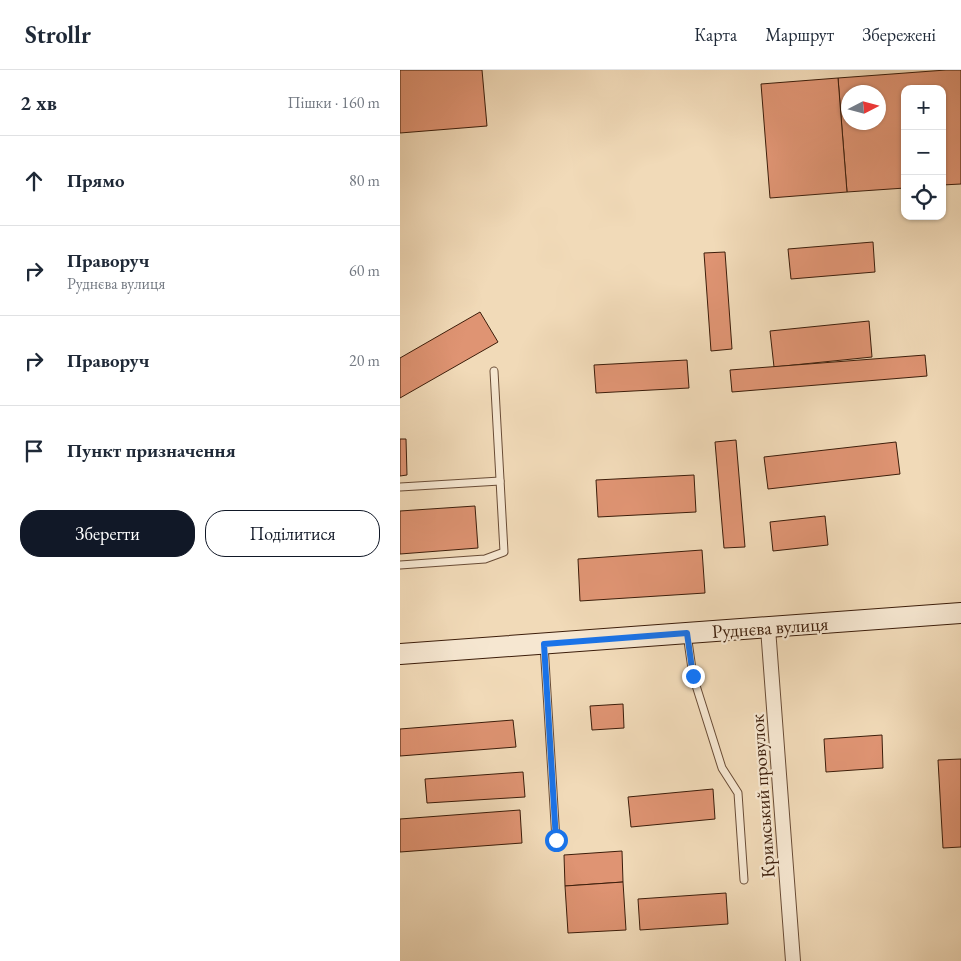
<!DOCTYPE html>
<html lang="uk">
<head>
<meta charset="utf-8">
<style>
  :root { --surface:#fff; --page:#f6f6f7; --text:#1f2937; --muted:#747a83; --line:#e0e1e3; --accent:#111827 }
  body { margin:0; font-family:"EB Garamond",serif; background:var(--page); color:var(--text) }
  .controls { position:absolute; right:15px; top:15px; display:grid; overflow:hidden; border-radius:10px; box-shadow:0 1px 4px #0004 }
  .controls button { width:45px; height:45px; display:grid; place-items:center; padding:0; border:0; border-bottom:1px solid var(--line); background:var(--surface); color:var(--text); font:25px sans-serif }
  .compass { position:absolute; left:441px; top:15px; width:45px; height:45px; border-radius:50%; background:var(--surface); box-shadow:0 1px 4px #0004; rotate:84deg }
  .stop { position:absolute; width:15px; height:15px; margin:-11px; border:4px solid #1a73e8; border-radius:50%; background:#fff }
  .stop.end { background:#1a73e8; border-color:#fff; box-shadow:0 1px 5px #0008 }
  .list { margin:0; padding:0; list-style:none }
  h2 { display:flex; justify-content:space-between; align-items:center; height:65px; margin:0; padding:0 20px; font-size:21px }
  h2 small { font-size:16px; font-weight:400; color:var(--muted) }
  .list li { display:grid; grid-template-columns:32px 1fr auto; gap:15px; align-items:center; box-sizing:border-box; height:90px; padding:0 20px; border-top:1px solid var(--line) }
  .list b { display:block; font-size:19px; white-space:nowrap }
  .list p { margin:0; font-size:16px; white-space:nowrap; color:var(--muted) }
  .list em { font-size:16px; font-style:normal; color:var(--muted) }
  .actions { display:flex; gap:10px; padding:15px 20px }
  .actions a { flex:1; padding:11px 0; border:1px solid var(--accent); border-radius:20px; text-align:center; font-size:18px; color:var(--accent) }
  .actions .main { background:var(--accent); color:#fff }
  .icon { flex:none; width:28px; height:28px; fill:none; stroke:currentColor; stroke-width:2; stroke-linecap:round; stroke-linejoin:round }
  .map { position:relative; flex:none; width:561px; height:891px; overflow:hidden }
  header { display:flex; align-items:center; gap:30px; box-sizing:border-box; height:70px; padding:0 25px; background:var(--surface); border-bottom:1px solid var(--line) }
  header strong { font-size:24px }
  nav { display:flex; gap:28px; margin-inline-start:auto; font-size:18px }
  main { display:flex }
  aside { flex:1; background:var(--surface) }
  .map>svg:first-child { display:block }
  .building { fill:#df9473; stroke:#3c1d0a; fill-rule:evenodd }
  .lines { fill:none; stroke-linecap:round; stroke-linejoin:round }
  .lane-casing { stroke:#694c36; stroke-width:9 }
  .street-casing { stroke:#694c36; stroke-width:16 }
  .secondary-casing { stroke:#3c1d0a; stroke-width:22 }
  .lane { stroke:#f6e7d1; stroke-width:7 }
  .street { stroke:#f6e7d1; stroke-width:14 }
  .secondary { stroke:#f6e7d1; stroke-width:20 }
  .route { stroke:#1a73e8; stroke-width:6 }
  .labels { text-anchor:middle; stroke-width:4.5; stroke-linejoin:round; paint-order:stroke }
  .street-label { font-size:19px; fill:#3c1d0a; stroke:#f6e7d1 }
</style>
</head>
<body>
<header>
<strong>Strollr</strong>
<nav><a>Карта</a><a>Маршрут</a><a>Збережені</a></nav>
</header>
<main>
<aside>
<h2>2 хв<small>Пішки · 160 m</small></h2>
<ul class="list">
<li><svg class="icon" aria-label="ahead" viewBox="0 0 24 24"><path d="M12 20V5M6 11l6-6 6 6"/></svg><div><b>Прямо</b></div><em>80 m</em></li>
<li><svg class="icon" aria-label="right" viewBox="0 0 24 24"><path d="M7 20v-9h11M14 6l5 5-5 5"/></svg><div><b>Праворуч</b><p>Руднєва вулиця</p></div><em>60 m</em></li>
<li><svg class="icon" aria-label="right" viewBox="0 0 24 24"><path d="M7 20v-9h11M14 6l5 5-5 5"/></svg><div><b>Праворуч</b></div><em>20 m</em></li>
<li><svg class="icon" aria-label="arrive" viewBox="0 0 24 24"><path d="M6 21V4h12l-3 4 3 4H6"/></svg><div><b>Пункт призначення</b></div></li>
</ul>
<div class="actions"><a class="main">Зберегти</a><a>Поділитися</a></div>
</aside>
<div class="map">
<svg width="561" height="891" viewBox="0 0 561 891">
  <rect width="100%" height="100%" fill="#f1dab8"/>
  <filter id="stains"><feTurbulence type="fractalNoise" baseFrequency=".004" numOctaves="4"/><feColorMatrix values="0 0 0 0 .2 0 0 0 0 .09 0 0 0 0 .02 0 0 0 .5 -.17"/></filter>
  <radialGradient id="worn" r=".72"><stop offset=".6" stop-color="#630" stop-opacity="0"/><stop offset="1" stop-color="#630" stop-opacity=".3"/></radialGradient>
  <g class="building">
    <path d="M0,0h82l5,56 -87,7z"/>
    <path d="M546,0h15v114l-19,1v-96h-37v99l-58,4 -9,-114zM448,22h30v30h-30z"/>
    <path d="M438,8l9,114 -77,6 -9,-114z"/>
    <path d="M473,172l2,30 -84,7 -3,-30z"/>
    <path d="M325,182l7,97 -21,2 -7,-98z"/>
    <path d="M80,242l18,30 -98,56v-40z"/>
    <path d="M469,251l3,36 -98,10 -4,-36z"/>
    <path d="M525,285l2,21 -195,16 -2,-22z"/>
    <path d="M287,290l2,28 -93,5 -2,-28z"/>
    <path d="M0,369h6l1,36 -7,1z"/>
    <path d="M336,370l9,107 -21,1 -9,-106z"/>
    <path d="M496,372l4,32 -132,15 -4,-32z"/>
    <path d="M294,405l2,37 -98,5 -2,-37z"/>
    <path d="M75,436l3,42 -78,6v-43z"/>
    <path d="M425,446l3,29 -55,6 -3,-29z"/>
    <path d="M302,480l3,43 -125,8 -2,-42z"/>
    <path d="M223,634l1,24 -32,2 -2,-24z"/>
    <path d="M113,650l3,27 -116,9v-27z"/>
    <path d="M482,665l1,33 -57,4 -2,-33z"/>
    <path d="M561,689v88l-18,1 -5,-88z"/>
    <path d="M123,702l2,25 -98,6 -2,-24z"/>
    <path d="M313,719l2,30 -84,8 -3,-30z"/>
    <path d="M120,740l2,33 -122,9v-33z"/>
    <path d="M222,781l1,31 -58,4 -1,-31z"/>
    <path d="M223,812l3,48 -58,3 -3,-47z"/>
    <path d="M326,823l2,31 -88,6 -2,-31z"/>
  </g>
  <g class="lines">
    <defs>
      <g id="lane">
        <path d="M0,417l100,-6"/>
        <path d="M0,495l85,-6 19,-7 -10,-181"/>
        <path d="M287,564l6,42 29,92 16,25 6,87"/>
        <path d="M144,574l12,196"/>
      </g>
      <path id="street" d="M368,558l25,333"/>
      <path id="secondary" d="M0,584l561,-41"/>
    </defs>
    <use href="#lane" class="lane-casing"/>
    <use href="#street" class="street-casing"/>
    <use href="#secondary" class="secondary-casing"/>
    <use href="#lane" class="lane"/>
    <use href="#street" class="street"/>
    <use href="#secondary" class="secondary"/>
  </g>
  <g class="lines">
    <path class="route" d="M156,770l-12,-196 143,-11 6,43"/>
  </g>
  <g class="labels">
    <g class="street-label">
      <text transform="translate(370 557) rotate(-4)" y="7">Руднєва вулиця</text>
      <text transform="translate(362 726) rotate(-94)" y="7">Кримський провулок</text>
    </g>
  </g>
  <rect width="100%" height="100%" filter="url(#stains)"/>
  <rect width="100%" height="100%" fill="url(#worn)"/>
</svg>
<div class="controls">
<button>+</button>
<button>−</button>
<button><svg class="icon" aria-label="locate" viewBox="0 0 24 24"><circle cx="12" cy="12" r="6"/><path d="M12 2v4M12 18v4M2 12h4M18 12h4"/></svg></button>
</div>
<svg class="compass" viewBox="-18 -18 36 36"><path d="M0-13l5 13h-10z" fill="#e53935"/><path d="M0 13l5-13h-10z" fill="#747a83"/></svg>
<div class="stop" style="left:156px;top:770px"></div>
<div class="stop end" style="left:293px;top:606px"></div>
</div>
</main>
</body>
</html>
